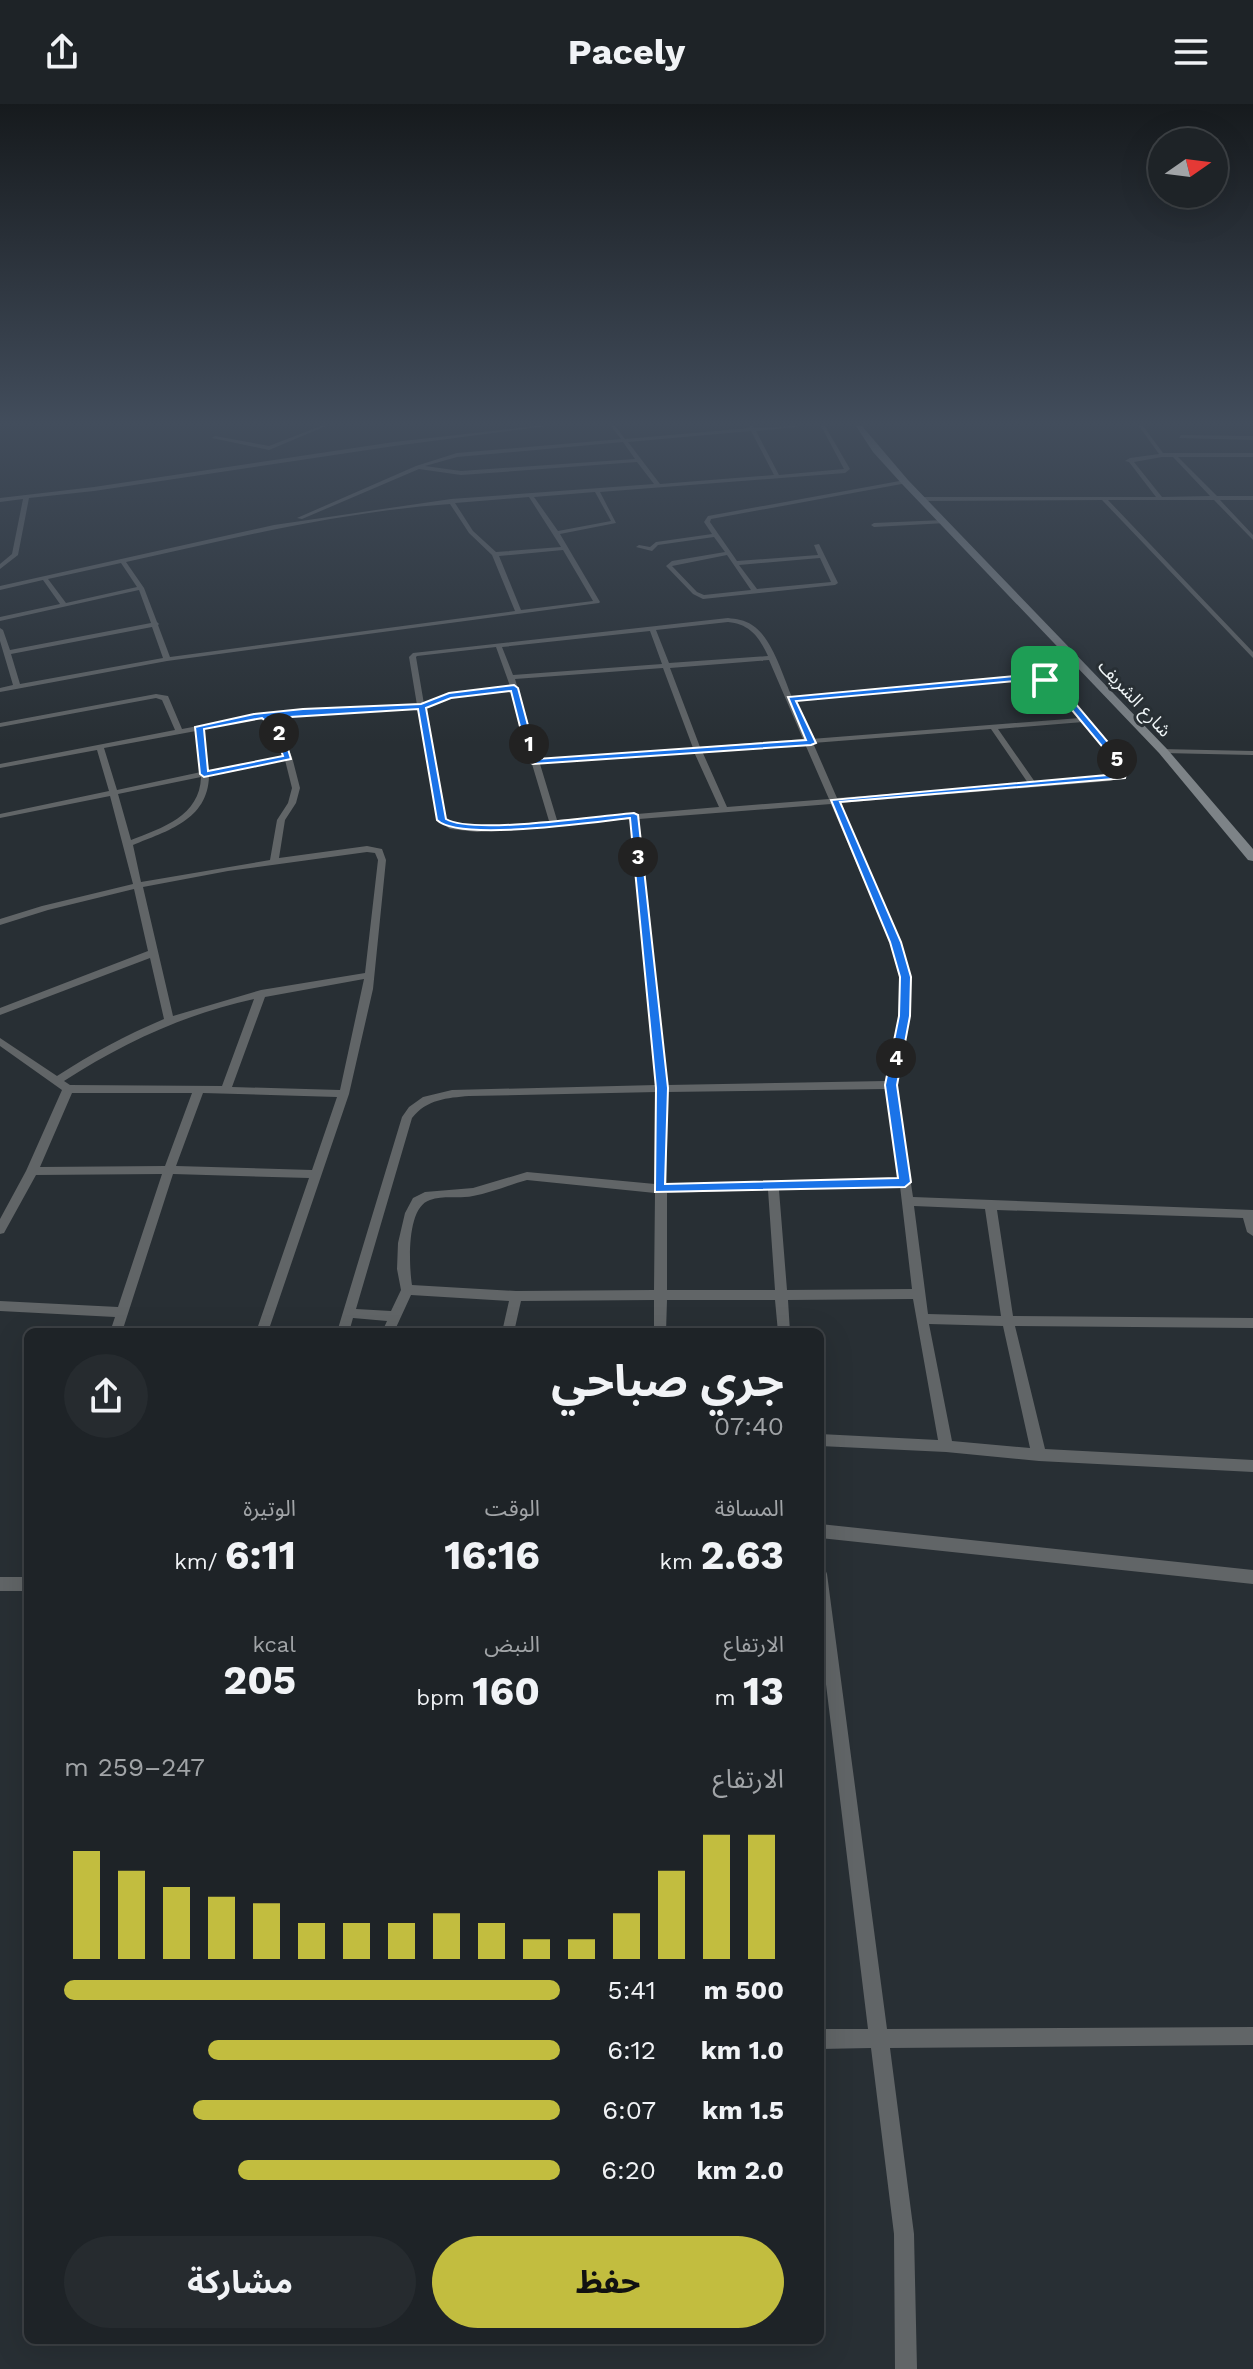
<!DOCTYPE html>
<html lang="ar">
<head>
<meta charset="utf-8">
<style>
  :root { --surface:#1e2327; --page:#262b2f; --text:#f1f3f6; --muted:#a1a4a7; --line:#3c4044; --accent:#c2bd3f }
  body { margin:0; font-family:"Work Sans","Noto Sans Arabic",sans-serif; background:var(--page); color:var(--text); direction:rtl; height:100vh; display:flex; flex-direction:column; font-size:30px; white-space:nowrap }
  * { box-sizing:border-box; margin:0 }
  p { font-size:26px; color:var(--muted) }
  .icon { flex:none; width:44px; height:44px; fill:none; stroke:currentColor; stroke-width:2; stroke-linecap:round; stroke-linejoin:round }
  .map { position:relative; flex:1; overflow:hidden; direction:ltr }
  .panel { position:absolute; left:24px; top:1224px; width:800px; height:1016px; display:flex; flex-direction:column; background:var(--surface); border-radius:12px; box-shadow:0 8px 32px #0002,0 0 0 2px var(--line); direction:rtl }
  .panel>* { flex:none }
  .needle { width:52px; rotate:76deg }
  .buttons { position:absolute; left:1148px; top:24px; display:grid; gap:16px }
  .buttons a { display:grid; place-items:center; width:80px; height:80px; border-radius:50%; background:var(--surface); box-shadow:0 8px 32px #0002,0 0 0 2px var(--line); font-size:40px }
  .pin { position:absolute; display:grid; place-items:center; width:68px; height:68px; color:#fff; margin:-34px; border-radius:16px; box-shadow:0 4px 12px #0006 }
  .km { position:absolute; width:40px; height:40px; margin:-20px; border-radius:50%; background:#222; color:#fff; font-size:22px; line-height:40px; text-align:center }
  .round { display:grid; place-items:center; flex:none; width:84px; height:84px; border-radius:42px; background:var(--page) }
  .overview { display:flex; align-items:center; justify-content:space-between; height:136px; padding:0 40px }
  h1 { font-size:44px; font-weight:700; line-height:60px }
  .stats { display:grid; grid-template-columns:repeat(3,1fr); gap:12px; height:136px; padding:8px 40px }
  .stats div { display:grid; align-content:center }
  .stats b { font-size:40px; font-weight:700 }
  .stats small { font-size:22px; font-weight:400 }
  .stats p { font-size:22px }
  .chart { height:224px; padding:16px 40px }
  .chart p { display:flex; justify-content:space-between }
  .chart svg { width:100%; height:144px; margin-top:8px; stroke:var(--accent); stroke-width:6 }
  .cta { display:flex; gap:16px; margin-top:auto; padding:16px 40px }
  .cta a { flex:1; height:92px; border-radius:48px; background:var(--accent); color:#111; font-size:32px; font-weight:700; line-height:92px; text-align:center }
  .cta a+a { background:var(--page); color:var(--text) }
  ul { padding:0 40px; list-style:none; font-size:26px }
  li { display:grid; grid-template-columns:128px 96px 1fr; align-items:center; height:60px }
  li i { height:20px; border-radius:10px; background:var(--accent) }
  header { display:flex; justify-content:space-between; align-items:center; height:104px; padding:0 40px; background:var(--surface); font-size:36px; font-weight:700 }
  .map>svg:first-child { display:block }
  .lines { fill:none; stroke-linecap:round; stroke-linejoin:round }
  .minor { fill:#616567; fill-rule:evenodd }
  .secondary { fill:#7d8387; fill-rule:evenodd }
  .route { fill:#1a73e8; stroke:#fff; stroke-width:2; fill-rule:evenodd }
  .labels { text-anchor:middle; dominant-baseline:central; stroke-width:6; stroke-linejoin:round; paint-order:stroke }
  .far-street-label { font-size:18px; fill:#eff5f7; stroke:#282f34 }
</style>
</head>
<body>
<header><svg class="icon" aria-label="menu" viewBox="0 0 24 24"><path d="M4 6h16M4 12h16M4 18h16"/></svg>Pacely<svg class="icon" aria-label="share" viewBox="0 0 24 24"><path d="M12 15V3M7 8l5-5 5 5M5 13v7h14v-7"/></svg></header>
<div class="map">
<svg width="1253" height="2265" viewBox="0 0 1253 2265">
  <rect width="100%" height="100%" fill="#282f34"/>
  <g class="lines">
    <path class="minor" d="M321,322H326L269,346L212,334L215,332L269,342Z
      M536,322H547L394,342L94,387L29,394L18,451L0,465V460L12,450L23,395L0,398V394L94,383L394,338Z
      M611,322H615L625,335L750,324L749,322H753L755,324L797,322L795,323L756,327L779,371L844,365L821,322H825L850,365L845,369L600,388L616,419L560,430L600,498L599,499L167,557L0,588V584L13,581L0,537V524L3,526L10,546L151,519L139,486L0,517V513L60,500L43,476L0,486V482L274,421L451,395L654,380L637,358L461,371L419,365L302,415L297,414L416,362L457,349L621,335ZM751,327L774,371L660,380L628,338ZM623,338L635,355L461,367L425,362L457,353ZM595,388L611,417L558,427L534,393ZM529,393L561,443L496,448L473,427L455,399ZM450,400L469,429L492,451L515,507L170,553L158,521L159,520L157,518L144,484L126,458C233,434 340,408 450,400ZM563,446L593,497L521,506L499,452ZM121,459L137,483L66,499L48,475ZM152,523L163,554L20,580L11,550Z
      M1139,322H1143L1163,349H1253V353H1178L1217,392H1253V396H1220L1253,431V436L1214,396H1108L1253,548V554L1102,396L921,397L918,395L921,393H1156L1129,358L1125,357L1130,354L1159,350ZM1162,353H1173L1210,392L1162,393L1134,358Z
      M1181,331L1253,332V336L1179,334Z
      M905,376L907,379L711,415L710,418L737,457L818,451L814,441L819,440L838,479L835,481L703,495L693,490L666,462L672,457L725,448L714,433L658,441L652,447L636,443L639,441L650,443L656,438L712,430L704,418L708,412ZM727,451L751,486L704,491L697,488L672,462ZM820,454L831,478L757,485L739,461Z
      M944,416L946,419L874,423L871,421L874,419Z
      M728,514C736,515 745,516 752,521C772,533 783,572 792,593L1026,572L1045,574L1059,579L1129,664L1128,671L1110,677L839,699L900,838L911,873L910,912L896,981L913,1093L1253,1106V1132L1247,1128L1243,1114L997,1106L1013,1212L1253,1214V1224L1015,1222L1045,1345L1253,1356V1368L1039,1357L946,1348L820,1342V1330L938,1336L913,1195L788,1196L790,1228H778L775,1196H667L666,1228H654V1196L521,1197L514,1228H502L509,1197L411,1191L394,1228H382L387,1217L353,1214L349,1228H337L402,1013L409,1003L423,993L452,986L656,981L630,715L477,728L450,725L437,716L418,605L274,614L292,653L300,684L296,699L285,716L279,754L367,742L382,745L386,756L373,885L349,990L268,1228H256L309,1074L173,1070L122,1228H110L115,1213L0,1207V1197L118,1203L162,1070L36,1071L4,1129L0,1130V1115L26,1067L62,986L0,942V934L57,972C91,950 126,931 164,915L150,854L0,911V904L148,847L134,785L48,806L0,821V815L42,802L133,780L110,692L0,714V710L109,687L97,646L0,664V660L175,626L162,596L156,594L0,623V619L156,590L168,592L182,625L263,610L417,601L409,553L413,549ZM728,518C750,520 759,533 768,552L669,559L656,526ZM650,527L662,560L513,571L502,543ZM496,543L510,582L449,590L424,600L416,553L417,552ZM769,556L803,635L700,643L670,564ZM663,564L693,644L539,655L515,575ZM1026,576C1059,580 1060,590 1080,614L811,635L794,597ZM511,586L531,656L529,658L532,660L549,717C519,719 471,730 445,715L425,604L450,594ZM254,615L268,617L283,652L209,667L203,625ZM1083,618L1121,664V668L1109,673L1035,678L998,625ZM991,625L1028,679L837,694L813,639ZM196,627L201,668L117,686L104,644ZM805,640L829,695L727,703L702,647ZM694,648L719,703L637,710L634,709L630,710L557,716L540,660ZM285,656L292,684L288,699L277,716L270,756L141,778L133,741C167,727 208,716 209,672ZM201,673C200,712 162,724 131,736L118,690ZM831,700L890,838L901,873L900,912L886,977L667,981L639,715ZM367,748L375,749L378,756L365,869L261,886L173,912L143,783L228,767ZM364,875L340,986L232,983L265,893ZM254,895L222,982L70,981L64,977C123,939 185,910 254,895ZM886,985L899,1074L667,1081V988ZM657,988L655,1080L527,1068L473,1084L425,1088L413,1094L405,1109L398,1139L397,1165L401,1186L391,1207L356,1205L412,1014C427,995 447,994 469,992ZM72,989H192L165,1062L40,1063ZM203,989L337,993L312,1066L176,1062ZM527,1076L655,1089L654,1186L516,1187L412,1181C409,1162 406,1103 430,1096C443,1091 459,1095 473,1092C491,1089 509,1081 527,1076ZM900,1082L912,1185L787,1186L779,1086ZM768,1086L775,1186H667V1089ZM914,1102L985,1105L1001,1212L928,1210ZM929,1220L1003,1222L1030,1344L952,1337Z
      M1160,645L1253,647V651L1163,649H1160Z
      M820,1420L1253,1466V1480L820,1434Z
      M820,1463L825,1465L827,1470L887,1925L1253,1923V1941L890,1944L914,2130L917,2265H895L894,2130L871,1944L820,1945V1925H868L820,1531Z
      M0,1473H28V1487H0Z"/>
    <path class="secondary" d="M856,322H862L908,376L1167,645L1253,745V757L1248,756L1159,649L902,380L873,348Z"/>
  </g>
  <linearGradient id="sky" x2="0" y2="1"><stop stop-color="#161a1d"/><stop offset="0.5" stop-color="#424d5c"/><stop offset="1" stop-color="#424d5c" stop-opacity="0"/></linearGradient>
  <rect width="1253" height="639" fill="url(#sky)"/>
  <path class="route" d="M1026,571L1045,574L1059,580L1128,662L1125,674L840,698L901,838L911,873L910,912L897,981L911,1078L905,1083L655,1088L656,984L630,714C594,718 459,738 437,716L418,605L275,614L281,622L291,655L204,673L200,670L195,623L254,610L303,605L421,600L449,589L514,581L518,584L537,655L806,636L788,593ZM1026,576L1053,583L1120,664L1118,670L831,696L890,838L900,873L899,912L885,981L898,1074L665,1080L668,984L638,711L634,709C596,712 473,731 446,715L426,604L451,594L511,587L529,658L533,660L811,641L816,639L796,597ZM262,614L273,623L283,652L208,667L204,625Z"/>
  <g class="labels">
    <g class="far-street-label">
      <text transform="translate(1135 594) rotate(47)">شارع الشريف</text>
    </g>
  </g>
</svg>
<div class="buttons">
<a><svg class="needle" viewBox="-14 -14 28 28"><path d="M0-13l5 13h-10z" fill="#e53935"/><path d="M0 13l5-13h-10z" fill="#a1a4a7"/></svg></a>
</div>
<div class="pin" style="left:1045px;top:576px;background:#1e9e55"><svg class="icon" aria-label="arrive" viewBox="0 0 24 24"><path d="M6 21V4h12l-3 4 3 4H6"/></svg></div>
<b class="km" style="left:529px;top:640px">1</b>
<b class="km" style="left:279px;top:629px">2</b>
<b class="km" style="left:638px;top:753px">3</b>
<b class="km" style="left:896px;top:954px">4</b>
<b class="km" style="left:1117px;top:655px">5</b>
<section class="panel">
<div class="overview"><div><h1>جري صباحي</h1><p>07:40</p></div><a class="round"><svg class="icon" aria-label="share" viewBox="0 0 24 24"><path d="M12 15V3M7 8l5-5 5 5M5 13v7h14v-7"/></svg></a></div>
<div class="stats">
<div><p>المسافة</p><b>2.63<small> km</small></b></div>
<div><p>الوقت</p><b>16:16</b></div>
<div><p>الوتيرة</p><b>6:11<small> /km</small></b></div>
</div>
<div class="stats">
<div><p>الارتفاع</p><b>13<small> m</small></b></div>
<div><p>النبض</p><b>160<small> bpm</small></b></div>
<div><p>kcal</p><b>205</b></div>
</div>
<div class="chart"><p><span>الارتفاع</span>247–259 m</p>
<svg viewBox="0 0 160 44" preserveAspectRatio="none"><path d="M5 44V11M15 44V17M25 44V22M35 44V25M45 44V27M55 44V33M65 44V33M75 44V33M85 44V30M95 44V33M105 44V38M115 44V38M125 44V30M135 44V17M145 44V6M155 44V6"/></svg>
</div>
<ul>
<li><b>500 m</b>5:41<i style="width:100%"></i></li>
<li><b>1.0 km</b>6:12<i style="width:71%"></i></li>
<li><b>1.5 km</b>6:07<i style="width:74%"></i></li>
<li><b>2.0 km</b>6:20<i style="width:65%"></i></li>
</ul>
<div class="cta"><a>حفظ</a><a>مشاركة</a></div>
</section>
</div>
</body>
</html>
